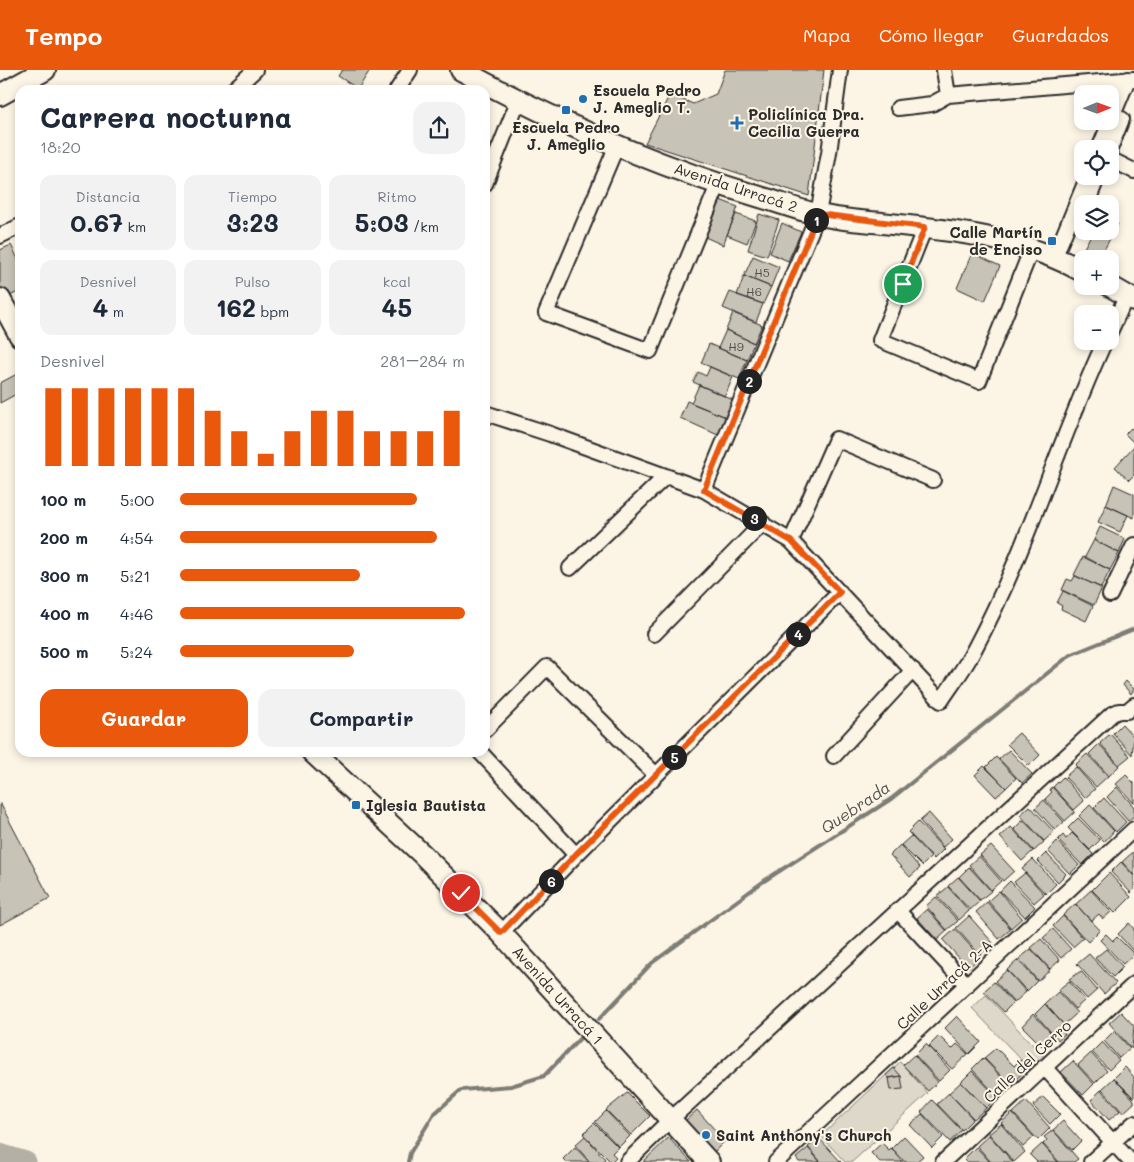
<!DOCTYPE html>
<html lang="es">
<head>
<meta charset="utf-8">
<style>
  :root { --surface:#fff; --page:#f2f2f3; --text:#1f2937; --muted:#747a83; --accent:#ea580c }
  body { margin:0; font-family:Mali,sans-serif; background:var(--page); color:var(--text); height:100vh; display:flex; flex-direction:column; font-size:19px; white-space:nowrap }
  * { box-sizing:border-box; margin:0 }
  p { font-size:16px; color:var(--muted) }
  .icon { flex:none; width:28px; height:28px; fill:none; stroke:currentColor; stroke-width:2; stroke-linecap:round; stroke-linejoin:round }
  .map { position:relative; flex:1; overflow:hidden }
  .sheet { position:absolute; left:15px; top:15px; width:475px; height:672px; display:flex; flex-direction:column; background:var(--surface); border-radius:15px; box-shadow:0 2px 8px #0003 }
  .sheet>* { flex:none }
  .needle { width:32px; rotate:89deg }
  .controls { position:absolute; left:1074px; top:15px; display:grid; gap:10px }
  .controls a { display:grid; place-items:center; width:45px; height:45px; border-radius:10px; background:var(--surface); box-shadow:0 2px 8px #0003; font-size:25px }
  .pin { position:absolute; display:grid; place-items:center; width:42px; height:42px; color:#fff; margin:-21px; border:2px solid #fff; border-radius:50%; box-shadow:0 1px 5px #0007 }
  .km { position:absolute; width:25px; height:25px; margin:-12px; border-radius:50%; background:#222; color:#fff; font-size:14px; line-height:25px; text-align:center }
  .round { display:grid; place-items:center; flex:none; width:52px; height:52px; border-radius:15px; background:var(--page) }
  .head { display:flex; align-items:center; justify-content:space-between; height:85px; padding:0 25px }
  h1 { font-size:28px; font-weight:800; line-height:38px }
  .stats { display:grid; grid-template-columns:repeat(3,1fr); gap:8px; height:85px; padding:5px 25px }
  .stats div { display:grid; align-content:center; border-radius:12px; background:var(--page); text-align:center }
  .stats b { font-size:25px; font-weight:800 }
  .stats small { font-size:14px; font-weight:400 }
  .stats p { font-size:14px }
  .chart { height:140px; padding:10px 25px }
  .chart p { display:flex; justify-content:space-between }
  .chart svg { width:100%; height:90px; margin-top:5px; stroke:var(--accent); stroke-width:6 }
  .cta { display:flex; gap:10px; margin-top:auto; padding:10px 25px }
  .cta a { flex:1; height:58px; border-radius:15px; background:var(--accent); color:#fff; font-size:20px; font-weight:800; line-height:58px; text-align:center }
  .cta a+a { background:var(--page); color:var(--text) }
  ul { padding:0 25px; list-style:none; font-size:16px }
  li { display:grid; grid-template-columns:80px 60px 1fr; align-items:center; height:38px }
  li i { height:12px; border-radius:6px; background:var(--accent) }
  header { display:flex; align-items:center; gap:30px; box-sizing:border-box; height:70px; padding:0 25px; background:var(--accent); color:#fff }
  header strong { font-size:24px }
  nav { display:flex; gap:28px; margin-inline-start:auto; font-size:18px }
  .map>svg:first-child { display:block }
  .green { fill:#ded8ca; stroke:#84827a }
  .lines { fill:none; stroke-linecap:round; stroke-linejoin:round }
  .stream { stroke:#7d7b74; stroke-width:4 }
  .river { stroke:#b4b0a5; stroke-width:21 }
  .building { fill:#c8c3b7; stroke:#2b2b2b }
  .street-casing { stroke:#2b2b2b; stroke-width:18 }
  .secondary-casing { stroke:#2b2b2b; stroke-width:24 }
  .street { stroke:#fcf5e5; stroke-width:14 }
  .secondary { stroke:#fcf5e5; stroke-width:20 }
  .route-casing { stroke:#fff; stroke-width:10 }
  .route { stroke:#ea580c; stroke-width:6 }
  .poi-dot { fill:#1f6fb2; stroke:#fcf5e5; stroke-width:2 }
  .labels { text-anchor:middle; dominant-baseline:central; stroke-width:4; stroke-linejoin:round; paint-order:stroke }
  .number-label { font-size:12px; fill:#52514e }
  .poi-label { font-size:15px; font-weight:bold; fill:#2b2b2b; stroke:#fcf5e5; text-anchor:start }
  .street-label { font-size:15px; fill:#2b2b2b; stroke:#fcf5e5 }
  .water-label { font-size:16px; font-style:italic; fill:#545350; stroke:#fcf5e5 }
</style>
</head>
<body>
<header>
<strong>Tempo</strong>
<nav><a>Mapa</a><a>Cómo llegar</a><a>Guardados</a></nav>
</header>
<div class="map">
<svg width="1134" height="1092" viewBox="0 0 1134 1092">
  <rect width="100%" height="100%" fill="#fcf5e5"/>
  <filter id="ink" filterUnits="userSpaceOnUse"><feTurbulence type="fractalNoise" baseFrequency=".02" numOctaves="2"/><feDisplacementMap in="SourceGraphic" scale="10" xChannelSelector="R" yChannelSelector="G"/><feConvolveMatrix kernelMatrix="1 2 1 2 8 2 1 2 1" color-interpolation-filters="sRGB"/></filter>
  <g filter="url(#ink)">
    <path class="green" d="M986,925L1044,987L1031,1000L972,938Z
      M900,992L928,1023L852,1092H845L821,1066Z"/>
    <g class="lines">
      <path class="stream" d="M599,949L652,893L764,811L891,729L1070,585L1134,559
        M408,1092L410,1083L434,1044L461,1020L511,1016L544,1006L584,964"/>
      <path class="river" d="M0,1084L26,1092"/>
    </g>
    <path class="building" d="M342,0H370L358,19L338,6Z
      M725,0H824L809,126L645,73L670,24L693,34L716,24Z
      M720,130L738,137L723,175L705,167Z
      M736,144L756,151L747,173L727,165Z
      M759,144L779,150L767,186L748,180Z
      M1110,150L1118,154L1099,189L1083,180L1093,161H1110Z
      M782,153L801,162L788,191L770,183Z
      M11,175L20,193V221L4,229L0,220V180Z
      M972,183L1000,196L985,231L957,218Z
      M753,186L779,197L771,217L744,206Z
      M744,206L771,217L763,234L737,225Z
      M730,222L763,234L756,252L723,238Z
      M733,243L762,255L754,273L726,260Z
      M726,260L754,273L747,290L718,278Z
      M709,274L747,290L739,309L701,293Z
      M710,297L733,307L725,326L693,312L698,302L706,306Z
      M17,304L20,310V322L0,333V313Z
      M699,315L733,330L726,347L691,333Z
      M687,331L726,347L718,365L680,348Z
      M1131,358L1134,361V373L1125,364Z
      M1134,376V405L1129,410L1115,397Z
      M1114,415L1134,424V448L1106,435Z
      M1106,435L1128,445L1120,462L1098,452Z
      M1100,457L1125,469L1119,483L1094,470Z
      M1094,470L1119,483L1110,500L1085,487Z
      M1083,487L1110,500L1101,518L1074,505Z
      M1075,506L1102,518L1094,535L1062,520L1067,509L1072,511Z
      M1063,521L1093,536L1086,551L1061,539L1062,536L1057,533Z
      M1126,611L1134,619L1131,624L1123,615Z
      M1122,654L1134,667L1132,685L1113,663Z
      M1019,663L1040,685L1029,696L1007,674Z
      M1110,664L1130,686L1119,695L1100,673Z
      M1099,674L1119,696L1109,706L1089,684Z
      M1009,680L1032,704L1022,713L999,689Z
      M1087,684L1108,706L1096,717L1075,695Z
      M996,687L1016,708L1006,718L986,697Z
      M984,696L1006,718L996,727L975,705Z
      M1076,697L1095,719L1085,728L1065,707Z
      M1126,705L1134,713V733L1116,714Z
      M1063,707L1084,731L1074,740L1053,717Z
      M1052,717L1075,742L1065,751L1045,729L1052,722L1050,720Z
      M1117,717L1134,737V746L1128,751L1107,727Z
      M1104,728L1126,752L1116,762L1094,738Z
      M1044,730L1064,752L1055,760L1035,738Z
      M0,733L50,828L0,855Z
      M1090,735L1114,761L1104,772L1079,746Z
      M1030,736L1054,762L1044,771L1020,745Z
      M929,743L952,769L943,777L920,751Z
      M1078,748L1100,770L1090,780L1068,758Z
      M1023,750L1044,772L1034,781L1014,759Z
      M918,752L944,779L934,789L908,762Z
      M1011,757L1033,781L1022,791L1000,767Z
      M1072,763L1093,784L1082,795L1058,770L1063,765L1066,769Z
      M911,766L931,787L922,796L901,775Z
      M1057,771L1079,795L1070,804L1048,781Z
      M900,775L920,798L910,807L890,785Z
      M991,776L1014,801L1003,811L980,785Z
      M1133,782L1134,784V805L1122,792Z
      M1046,783L1066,804L1058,812L1038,791Z
      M979,786L1001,811L991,820L969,795Z
      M1033,789L1056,814L1046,824L1022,799Z
      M1121,792L1134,806V820L1131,823L1111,802Z
      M969,797L991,821L980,830L959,807Z
      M1025,803L1044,824L1034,833L1014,812Z
      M1109,803L1131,827L1115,843L1092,820Z
      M958,807L980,831L970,840L948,816Z
      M1010,811L1035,837L1025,847L1000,821Z
      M948,817L969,841L959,850L937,826Z
      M1091,820L1111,842L1103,849L1099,844L1091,851L1076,834Z
      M999,821L1022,848L1011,858L988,831Z
      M936,827L958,851L947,860L926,836Z
      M987,832L1011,859L999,869L976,842Z
      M1075,834L1100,860L1088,872L1063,845Z
      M927,839L947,861L937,870L917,848Z
      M969,846L993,873L980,885L956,858Z
      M1063,846L1083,868L1073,877L1053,856Z
      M1129,853L1134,859V882L1118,864Z
      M955,859L980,887L968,898L943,870Z
      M1053,859L1071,879L1061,888L1043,868Z
      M1106,864L1113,871L1117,867L1134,884L1123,894L1100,870Z
      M1041,869L1060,890L1050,899L1031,878Z
      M1031,879L1050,900L1038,911L1019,889Z
      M1106,879L1123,897L1113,907L1095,888Z
      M1089,884L1116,913L1104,924L1077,894Z
      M1018,890L1037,911L1027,921L1007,900Z
      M1007,900L1026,922L1014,933L995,911Z
      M1081,901L1097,920L1087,929L1069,909Z
      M1069,911L1085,930L1075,939L1058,920Z
      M994,912L1013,933L1004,942L984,921Z
      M1058,922L1077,943L1064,955L1045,934Z
      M1045,934L1064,955L1060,959L1065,964L1058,970L1035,944Z
      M1121,942L1134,956L1132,979L1109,953Z
      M1033,944L1053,965L1042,976L1022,956Z
      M957,946L981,972L969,984L945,958Z
      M1114,961L1130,978L1119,988L1104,971Z
      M939,966L952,979L957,974L968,984L952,999L929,976Z
      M1102,972L1119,990L1109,1000L1092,982Z
      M926,974L950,1000L939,1011L915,985Z
      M996,978L1014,996L1020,990L1028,998L1010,1015L984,988Z
      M1091,983L1107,1001L1095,1013L1078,995Z
      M914,985L938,1012L928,1021L903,995Z
      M983,988L1010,1016L998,1027L972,999Z
      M1073,991L1094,1014L1083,1025L1061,1002Z
      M1125,997L1134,1007V1028L1114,1008Z
      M894,998L901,1006L889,1008L886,1005Z
      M972,1001L997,1027L986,1038L961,1012Z
      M901,1006L903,1019L891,1020L889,1008Z
      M1114,1008L1134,1030V1033L1123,1043L1102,1019Z
      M961,1012L986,1038L974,1049L949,1023Z
      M1101,1020L1120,1041L1109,1050L1091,1030Z
      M627,1023L650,1046L631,1065L606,1040Z
      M949,1023L973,1049L962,1060L937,1034Z
      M1043,1027L1060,1044L1050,1054L1033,1036Z
      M932,1030L961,1060L950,1072L921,1042Z
      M1026,1031L1050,1058L1038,1070L1013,1043Z
      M697,1040L725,1071L711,1085L685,1051Z
      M606,1041L630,1066L619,1077L595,1052Z
      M1012,1043L1034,1067L1023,1077L1001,1053Z
      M922,1044L943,1067L932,1078L910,1055Z
      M1063,1051L1081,1071L1072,1080L1053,1060Z
      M594,1053L618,1077L612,1083L616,1087L611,1092L583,1064Z
      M1001,1054L1025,1082L1014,1092L989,1064Z
      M1053,1060L1078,1089L1074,1092H1059L1043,1074L1047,1070L1044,1067Z
      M989,1065L1013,1092H991L977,1076Z
      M585,1066L605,1089L602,1092H590L575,1075Z
      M904,1066L923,1086L916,1092H905L892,1078Z
      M669,1068L691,1092H643L667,1069Z
      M819,1068L841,1092H821L808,1077Z
      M882,1073L889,1080L891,1078L903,1092H880L871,1083Z
      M1042,1074L1058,1092H1037L1030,1085Z
      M575,1077L589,1092H566L563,1089Z
      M976,1077L990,1092H967L964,1089Z
      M808,1078L820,1092H799L796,1088Z"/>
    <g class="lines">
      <defs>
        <path id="street" d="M944,0L948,25
          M233,20L255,0
          M397,20L410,0
          M898,38L932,34L948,25L1134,9
          M617,75L546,243L650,281L718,115
          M1099,79L1128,9
          M1110,79L1122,49
          M1110,89L1134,101
          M485,114L518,31
          M1088,131L1098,106
          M925,157L880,270L979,311L1032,178
          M0,166L20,156
          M1055,186L1088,106
          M1110,262L1127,225
          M485,343L550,364L704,420L791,471L941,631C952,614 965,598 974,580C1027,481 1058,372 1105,271
          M704,420L818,144L829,83L840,0
          M791,471L836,369L933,410
          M570,498L666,406
          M1110,525L1134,475
          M654,564L763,453
          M485,660L547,597L656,705
          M480,682L576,785
          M834,686L913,600
          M898,841L967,915
          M501,863L576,785L840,522
          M1044,997L1131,1092
          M627,1092L670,1050L1112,644L1119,641H1127L1134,635
          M776,1092L1134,759
          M943,1092L1134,914
          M1091,1092L1134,1053"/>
        <path id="secondary" d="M461,0C556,52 656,96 760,127C781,133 804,142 825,146C844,150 863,151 882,153C951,160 1021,167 1082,201
          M0,25L45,0
          M1110,216L1134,230
          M0,229L20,266
          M312,682L421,783L501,863L709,1092"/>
      </defs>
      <use href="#street" class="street-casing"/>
      <use href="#secondary" class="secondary-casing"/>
      <use href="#street" class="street"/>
      <use href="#secondary" class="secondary"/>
    </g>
  </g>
  <g class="lines" filter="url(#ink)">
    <defs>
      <path id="route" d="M461,823L501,863L576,784L840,522L791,471L704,420L818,144L925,157L903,214"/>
    </defs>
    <use href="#route" class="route-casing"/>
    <use href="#route" class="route"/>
  </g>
  <g class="poi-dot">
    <circle cx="583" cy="29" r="5"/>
    <rect x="561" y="35" width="10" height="10" rx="2.5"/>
    <path d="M734.5 45.5h5v5h5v5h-5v5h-5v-5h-5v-5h5z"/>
    <rect x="1047" y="166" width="10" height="10" rx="2.5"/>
    <rect x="351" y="730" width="10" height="10" rx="2.5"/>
    <circle cx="706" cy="1065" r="5"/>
  </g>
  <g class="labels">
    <g class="number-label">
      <text x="762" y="202">H5</text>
      <text x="754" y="221">H6</text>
      <text x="736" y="276">H9</text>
    </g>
    <g class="poi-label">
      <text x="593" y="20">Escuela Pedro<tspan x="593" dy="17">J. Ameglio T.</tspan></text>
      <text x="748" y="44">Policlínica Dra.<tspan x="748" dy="17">Cecilia Guerra</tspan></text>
      <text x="566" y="57" text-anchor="middle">Escuela Pedro<tspan x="566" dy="17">J. Ameglio</tspan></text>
      <text x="1042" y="162" text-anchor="end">Calle Martín<tspan x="1042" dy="17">de Enciso</tspan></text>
      <text x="366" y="735">Iglesia Bautista</text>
      <text x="716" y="1065">Saint Anthony's Church</text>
    </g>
    <g class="street-label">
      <text transform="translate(736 117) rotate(18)">Avenida Urracá 2</text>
      <text transform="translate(944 914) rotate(-43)">Calle Urracá 2-A</text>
      <text transform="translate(558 925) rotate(48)">Avenida Urracá 1</text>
      <text transform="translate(1027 991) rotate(-43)">Calle del Cerro</text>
    </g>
    <g class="water-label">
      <text transform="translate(855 737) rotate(-34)">Quebrada</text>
    </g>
  </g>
</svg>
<div class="controls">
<a><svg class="needle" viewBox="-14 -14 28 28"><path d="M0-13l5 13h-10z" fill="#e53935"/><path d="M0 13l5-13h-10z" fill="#747a83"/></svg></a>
<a><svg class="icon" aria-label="locate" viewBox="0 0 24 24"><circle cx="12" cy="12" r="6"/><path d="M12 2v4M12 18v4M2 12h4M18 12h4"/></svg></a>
<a><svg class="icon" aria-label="layers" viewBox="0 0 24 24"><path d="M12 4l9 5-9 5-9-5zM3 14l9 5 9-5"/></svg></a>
<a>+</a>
<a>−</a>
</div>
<div class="pin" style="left:903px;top:214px;background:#1e9e55"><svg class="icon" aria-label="arrive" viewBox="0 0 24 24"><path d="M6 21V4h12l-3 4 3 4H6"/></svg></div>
<div class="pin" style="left:461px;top:823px;background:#d93025"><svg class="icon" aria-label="check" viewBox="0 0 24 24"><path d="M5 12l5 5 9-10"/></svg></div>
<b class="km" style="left:816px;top:150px">1</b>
<b class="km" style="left:749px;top:311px">2</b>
<b class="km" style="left:754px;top:448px">3</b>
<b class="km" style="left:798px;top:564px">4</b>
<b class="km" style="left:674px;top:687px">5</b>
<b class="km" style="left:551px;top:811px">6</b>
<section class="sheet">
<div class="head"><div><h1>Carrera nocturna</h1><p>18:20</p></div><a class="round"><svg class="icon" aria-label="share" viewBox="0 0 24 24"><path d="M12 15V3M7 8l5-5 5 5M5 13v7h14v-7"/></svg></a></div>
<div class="stats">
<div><p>Distancia</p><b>0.67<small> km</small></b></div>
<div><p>Tiempo</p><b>3:23</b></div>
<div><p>Ritmo</p><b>5:03<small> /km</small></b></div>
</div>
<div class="stats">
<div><p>Desnivel</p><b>4<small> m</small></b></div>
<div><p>Pulso</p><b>162<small> bpm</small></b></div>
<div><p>kcal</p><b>45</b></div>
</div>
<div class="chart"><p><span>Desnivel</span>281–284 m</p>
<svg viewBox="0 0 160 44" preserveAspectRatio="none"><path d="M5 44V6M15 44V6M25 44V6M35 44V6M45 44V6M55 44V6M65 44V17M75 44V27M85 44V38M95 44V27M105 44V17M115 44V17M125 44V27M135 44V27M145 44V27M155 44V17"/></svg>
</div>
<ul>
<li><b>100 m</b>5:00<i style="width:83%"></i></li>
<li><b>200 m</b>4:54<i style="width:90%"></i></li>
<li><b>300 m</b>5:21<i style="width:63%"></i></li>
<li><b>400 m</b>4:46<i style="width:100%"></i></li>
<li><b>500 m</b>5:24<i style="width:61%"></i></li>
</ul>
<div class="cta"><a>Guardar</a><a>Compartir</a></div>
</section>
</div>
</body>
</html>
